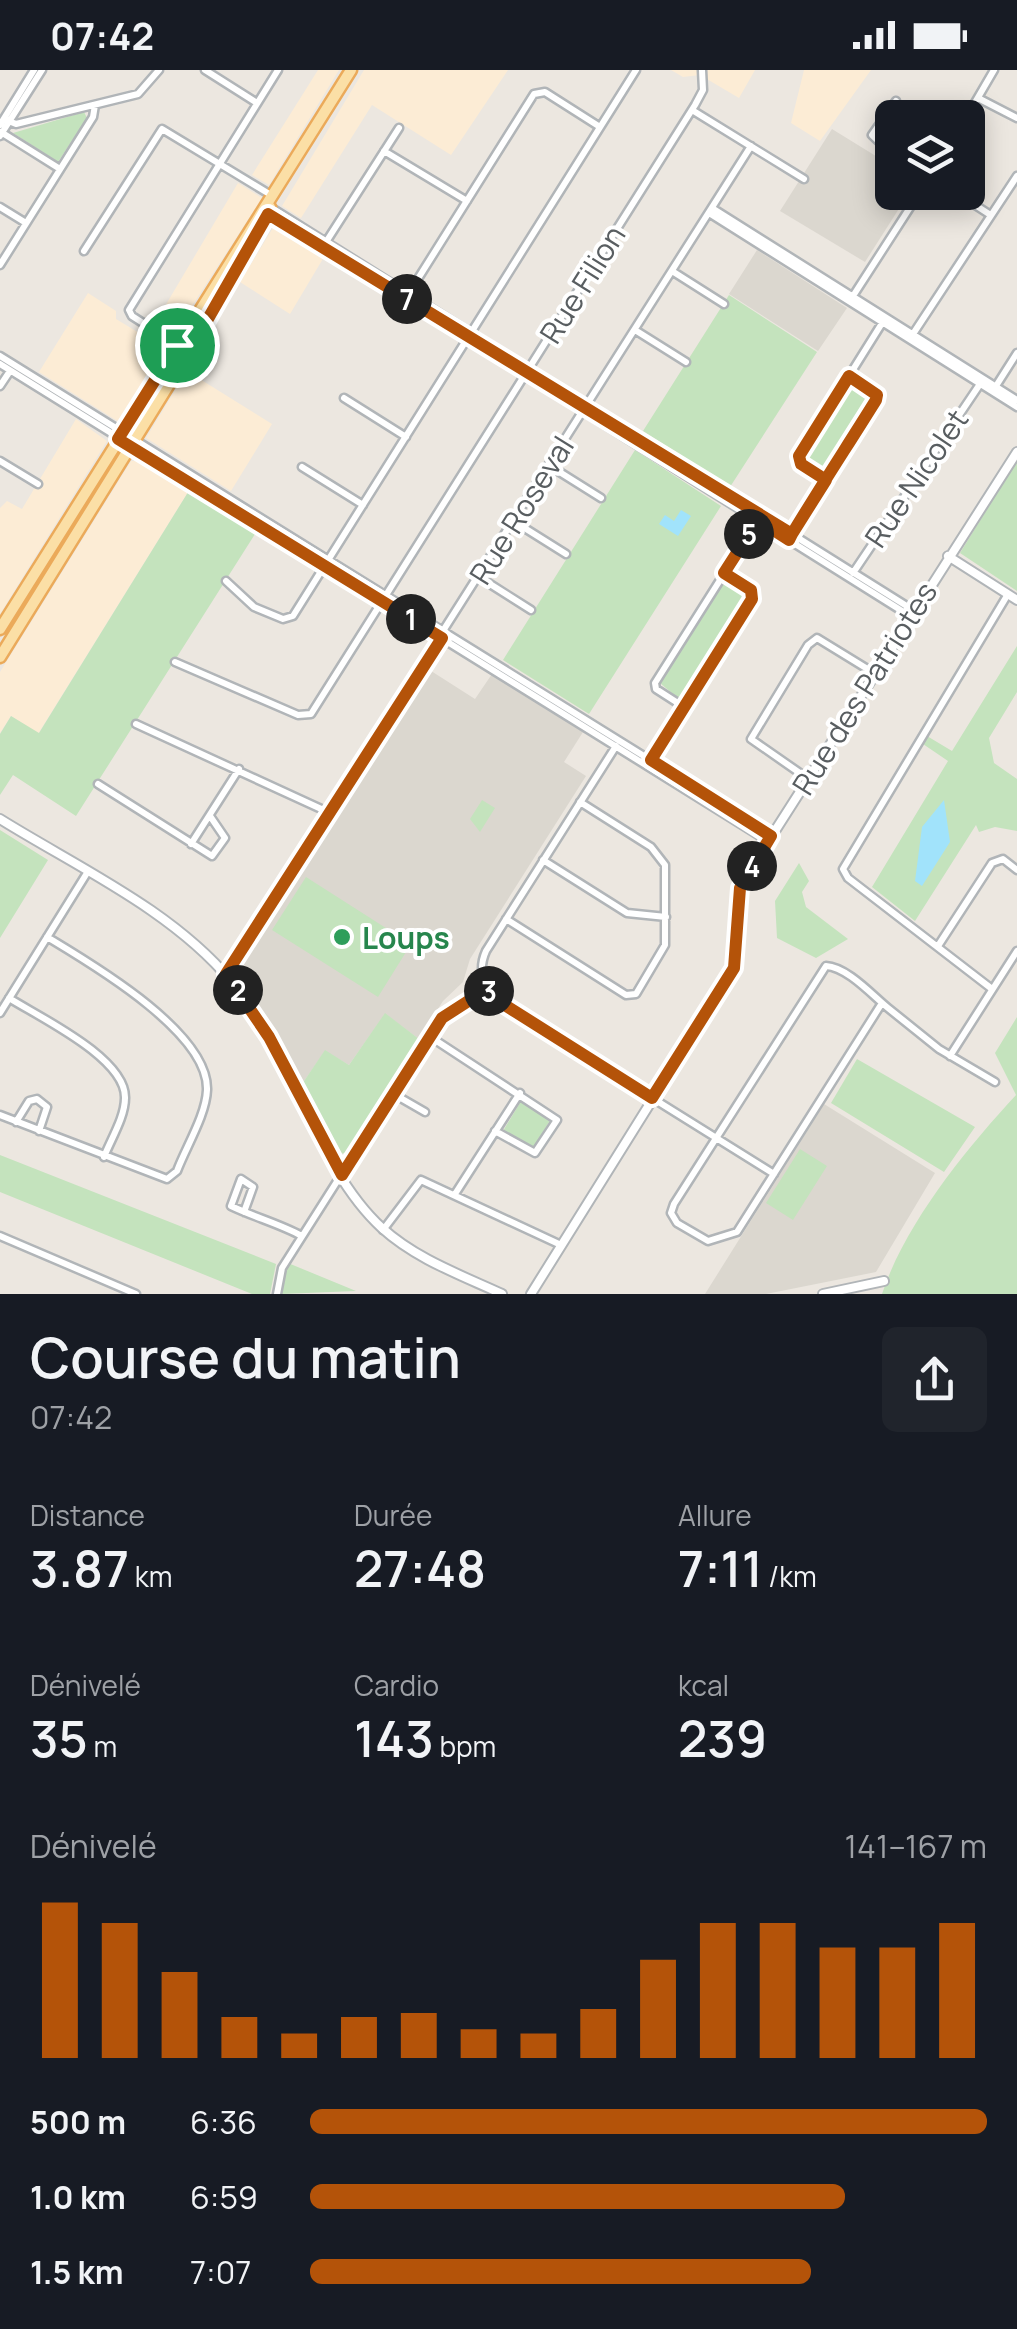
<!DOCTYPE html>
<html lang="fr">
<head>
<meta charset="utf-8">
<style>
  :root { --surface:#171b24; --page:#20242c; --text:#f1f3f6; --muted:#9ea1a6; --accent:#b45309 }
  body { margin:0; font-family:Manrope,sans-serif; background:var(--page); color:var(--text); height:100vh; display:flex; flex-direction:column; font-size:38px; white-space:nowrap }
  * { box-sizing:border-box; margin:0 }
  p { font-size:32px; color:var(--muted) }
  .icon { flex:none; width:55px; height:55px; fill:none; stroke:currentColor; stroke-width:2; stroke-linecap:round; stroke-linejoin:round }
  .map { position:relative; height:1224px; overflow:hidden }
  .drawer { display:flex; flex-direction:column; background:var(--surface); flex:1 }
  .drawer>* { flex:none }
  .fabs { position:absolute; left:875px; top:30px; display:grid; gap:20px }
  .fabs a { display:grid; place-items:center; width:110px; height:110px; border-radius:15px; background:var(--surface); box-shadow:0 5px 25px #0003; font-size:50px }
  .pin { position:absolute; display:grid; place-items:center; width:85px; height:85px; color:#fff; margin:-42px; border:5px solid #fff; border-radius:50%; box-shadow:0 2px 10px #0007 }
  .km { position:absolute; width:50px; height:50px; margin:-25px; border-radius:50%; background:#222; color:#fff; font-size:28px; line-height:50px; text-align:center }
  .round { display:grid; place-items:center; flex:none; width:105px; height:105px; border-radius:15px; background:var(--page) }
  .headline { display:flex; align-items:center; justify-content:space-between; height:170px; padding:0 30px }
  h1 { font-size:55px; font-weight:600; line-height:75px }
  .figures { display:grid; grid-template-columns:repeat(3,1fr); gap:15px; height:170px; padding:10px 30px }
  .figures div { display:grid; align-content:center }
  .figures b { font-size:50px; font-weight:600 }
  .figures small { font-size:28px; font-weight:400 }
  .figures p { font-size:28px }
  .chart { height:280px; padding:20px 30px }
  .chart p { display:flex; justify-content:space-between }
  .chart svg { width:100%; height:180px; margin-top:10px; stroke:var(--accent); stroke-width:6 }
  ul { padding:0 30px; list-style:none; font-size:32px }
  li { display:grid; grid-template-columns:160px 120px 1fr; align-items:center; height:75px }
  li i { height:25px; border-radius:12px; background:var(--accent) }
  .status { display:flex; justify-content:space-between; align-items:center; height:70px; padding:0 50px; background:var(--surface); direction:ltr }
  .status svg { height:28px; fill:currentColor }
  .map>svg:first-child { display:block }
  .commercial { fill:#fcecd5 }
  .education { fill:#dbd7cf }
  .green { fill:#c4e3bd }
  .water { fill:#a1e3fb }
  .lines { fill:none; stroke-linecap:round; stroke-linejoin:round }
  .minor-casing { stroke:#b1b5b8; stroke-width:11 }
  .tertiary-casing { stroke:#b1b5b8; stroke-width:12 }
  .primary-casing { stroke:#ebaa5a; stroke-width:15 }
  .minor { stroke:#fff; stroke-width:6 }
  .tertiary { stroke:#fff; stroke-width:8 }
  .primary { stroke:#fbdfa6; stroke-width:10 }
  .route-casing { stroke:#fff; stroke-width:20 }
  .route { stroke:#b45309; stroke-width:12 }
  .leisure-dot { fill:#2e9e5b; stroke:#fff; stroke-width:4 }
  .labels { text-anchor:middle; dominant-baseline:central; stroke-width:8; stroke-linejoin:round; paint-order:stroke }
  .street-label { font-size:30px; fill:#595e61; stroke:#fff }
  .leisure-label { font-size:30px; font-weight:bold; fill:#27864d; stroke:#fff; text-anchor:start }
</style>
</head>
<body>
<div class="status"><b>07:42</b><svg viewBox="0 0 49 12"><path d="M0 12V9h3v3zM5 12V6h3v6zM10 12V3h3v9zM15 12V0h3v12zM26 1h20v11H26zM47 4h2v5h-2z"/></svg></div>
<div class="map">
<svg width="1017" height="1224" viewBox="0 0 1017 1224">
  <rect width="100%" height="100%" fill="#ece7e0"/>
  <path class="commercial" d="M318,0H339L269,115L252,105Z
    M364,0H508L451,85L372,35L301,148L282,136Z
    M671,0H755L739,28L700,5L683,7Z
    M804,0H871L820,71L791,53Z
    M238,113L262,128L175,262L155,253Z
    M274,156L324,187L290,244L240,212Z
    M88,223L116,241V249L164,278L119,352L39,302Z
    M187,301L272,354L231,421L146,368Z
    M76,349L107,371L0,544V438L7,431L22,439Z
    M131,391H142L190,419L38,664L11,646L0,663V602Z"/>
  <path class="education" d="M832,59L892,96V122L909,123L865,192L780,141Z
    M757,180L847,238L818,281L729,224Z
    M428,599L475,629L492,604L583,662L564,692L586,706L470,889L463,912L443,931L419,969L385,944L349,995L325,981L302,1014L237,902Z
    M824,1034L935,1103L876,1202L766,1224H705Z"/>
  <path class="green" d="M84,42L87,48L58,92L13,63Z
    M729,225L817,282L730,417L643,361Z
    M853,313L872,330L826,403H820L803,387Z
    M635,380L721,436L589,644L503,590Z
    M1017,390V521L960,483Z
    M190,419L257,461L76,746L13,705L0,725V664L11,646L39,663Z
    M724,511L746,522L747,527L680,630L660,613Z
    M1017,576V622L989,668L994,693L1017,709V761L995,757L979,762L976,755L915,851L872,817L948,691L923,674L927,666L952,681Z
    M482,730L495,738L480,762L470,749Z
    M0,760L48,790L0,868Z
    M799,793L809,811L802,822L806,837L848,869L816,888L777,868L775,831Z
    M306,807L411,874L378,927L272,860Z
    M385,943L419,969L348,1082L341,1084L302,1014L325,980L349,995Z
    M1017,947V1224H882C905,1154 966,1079 1016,1025L995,983Z
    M857,989L975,1057L944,1102L831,1033Z
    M521,1031L551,1049L533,1078L503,1061Z
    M800,1079L827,1096L793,1150L766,1133Z
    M0,1085L276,1194L270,1224H252L0,1122Z
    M288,1193L356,1221L281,1224Z"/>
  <path class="water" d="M681,440L691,446L678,466L659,454L665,445L674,451Z
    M944,730L950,772L922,816L915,811L922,757Z"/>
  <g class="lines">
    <defs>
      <path id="minor" d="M205,0L257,33
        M978,28L1017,48
        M692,40L804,109
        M966,48L994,0
        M4,49L16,54L138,24L159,0
        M0,55L34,0
        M1,62L60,99
        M0,66L42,0
        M384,81L467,131
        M892,84L872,65L896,31
        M955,122L989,144
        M0,137L26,153
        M270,137L913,540
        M712,138L1017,330
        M267,143L910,546
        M709,143L1017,337
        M326,172L399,58
        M84,181L162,59L271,125
        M0,195L93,47L95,35
        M672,201L724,234
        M409,223L534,24L545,22L600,57
        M853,226L920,122
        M635,260L686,292
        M913,264L1017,106
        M179,276L132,246L129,240L278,0
        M0,286L771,765
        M0,294L768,771
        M0,316L10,301
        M996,316L1017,283
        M344,328L406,367
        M0,391L38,414
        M550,396L601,428
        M302,397L363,435
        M826,410L801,394L799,386L884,250
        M515,452L566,484
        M792,465L877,329L849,307
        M853,503L980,314
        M479,507L531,540
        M226,511L254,537L283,549L293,546L636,0
        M175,592L298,645L311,644L695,35L703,20L702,0
        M684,637L656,619L655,613L758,450
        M136,654L330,743
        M616,676L486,881C477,901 484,919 500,933L774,1104
        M650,691L753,527L751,520L724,503
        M807,708L751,669L808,575L817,568L874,603
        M98,714L212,786L225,768L210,746
        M191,774L239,699
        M543,790L627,843L666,847
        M506,849L626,925L636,924L665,875V795L651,777L580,732
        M938,876L992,793L1003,789L1017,800
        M225,904L751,76
        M992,919L848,808L843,799L1008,524
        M9,928C39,947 126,988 125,1028C125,1047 111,1069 104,1087
        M882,933L737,1162L708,1171L677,1153L671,1143L674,1134L826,896C847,897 872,925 888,938L939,979L995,1012
        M0,943L87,803
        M429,966L557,1050L535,1083L495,1061
        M950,986L1017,881
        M392,1023L425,1042
        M0,1045L167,1109L177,1101C186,1077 206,1045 207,1020C209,962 90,893 47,867
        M16,1052L29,1031L37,1029L47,1037L39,1061
        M455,1124L520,1023
        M244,1142L253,1117L241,1109L231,1136C254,1147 280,1154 302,1166
        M383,1160L421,1110L561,1175
        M0,1166L136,1224
        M277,1224L282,1198L437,954L451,938L487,919"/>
      <path id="tertiary" d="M948,486L1017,530
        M0,749C77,797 172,840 231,911C291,982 316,1098 382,1158C416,1189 461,1205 502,1224
        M531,1224L734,899L743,811L1017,382
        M823,1224L884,1211"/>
      <path id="primary" d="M0,559L351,0
        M0,587L189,282L270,137"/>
    </defs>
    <use href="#minor" class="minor-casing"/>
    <use href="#tertiary" class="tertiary-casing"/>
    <use href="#primary" class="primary-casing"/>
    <use href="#minor" class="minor"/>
    <use href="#tertiary" class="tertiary"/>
    <use href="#primary" class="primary"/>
  </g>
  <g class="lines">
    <defs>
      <path id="route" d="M177,275L118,369L442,568L226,904L269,967L342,1105L442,948L487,919L500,932L652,1028L734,898L740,818L771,766L651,690L752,529L751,520L724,503L758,450L789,470L792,464L826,410L801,394L799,386L849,306L877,325L876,330C848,375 819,419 792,464L268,144L189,282L177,275"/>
    </defs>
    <use href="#route" class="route-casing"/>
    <use href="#route" class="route"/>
  </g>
  <circle class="leisure-dot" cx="342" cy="867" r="10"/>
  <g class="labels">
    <g class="street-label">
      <text transform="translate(582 214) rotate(-58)">Rue Filion</text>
      <text transform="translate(916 408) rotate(-56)">Rue Nicolet</text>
      <text transform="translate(521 440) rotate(-58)">Rue Roseval</text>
      <text transform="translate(864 618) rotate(-58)">Rue des Patriotes</text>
    </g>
    <g class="leisure-label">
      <text x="362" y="867">Loups</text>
    </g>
  </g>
</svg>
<div class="fabs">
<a><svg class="icon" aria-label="layers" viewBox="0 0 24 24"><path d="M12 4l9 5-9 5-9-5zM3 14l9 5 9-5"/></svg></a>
</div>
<div class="pin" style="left:177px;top:275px;background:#1e9e55"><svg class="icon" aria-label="arrive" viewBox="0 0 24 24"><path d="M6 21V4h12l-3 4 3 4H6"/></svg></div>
<b class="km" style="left:411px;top:549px">1</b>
<b class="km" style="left:238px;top:920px">2</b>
<b class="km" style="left:489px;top:921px">3</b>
<b class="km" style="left:752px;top:796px">4</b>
<b class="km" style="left:749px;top:464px">5</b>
<b class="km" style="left:407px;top:229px">7</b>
</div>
<section class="drawer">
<div class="headline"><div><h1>Course du matin</h1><p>07:42</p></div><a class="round"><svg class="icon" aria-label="share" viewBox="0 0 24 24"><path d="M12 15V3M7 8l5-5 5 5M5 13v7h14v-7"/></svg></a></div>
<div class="figures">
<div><p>Distance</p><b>3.87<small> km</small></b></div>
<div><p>Durée</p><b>27:48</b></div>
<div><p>Allure</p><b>7:11<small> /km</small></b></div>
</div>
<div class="figures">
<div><p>Dénivelé</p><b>35<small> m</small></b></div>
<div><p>Cardio</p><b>143<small> bpm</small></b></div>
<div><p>kcal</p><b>239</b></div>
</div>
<div class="chart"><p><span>Dénivelé</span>141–167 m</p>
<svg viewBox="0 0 160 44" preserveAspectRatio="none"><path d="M5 44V6M15 44V11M25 44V23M35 44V34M45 44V38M55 44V34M65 44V33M75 44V37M85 44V38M95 44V32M105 44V20M115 44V11M125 44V11M135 44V17M145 44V17M155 44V11"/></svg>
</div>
<ul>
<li><b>500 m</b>6:36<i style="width:100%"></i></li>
<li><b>1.0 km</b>6:59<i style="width:79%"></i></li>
<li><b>1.5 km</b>7:07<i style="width:74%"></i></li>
</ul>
</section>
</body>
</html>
